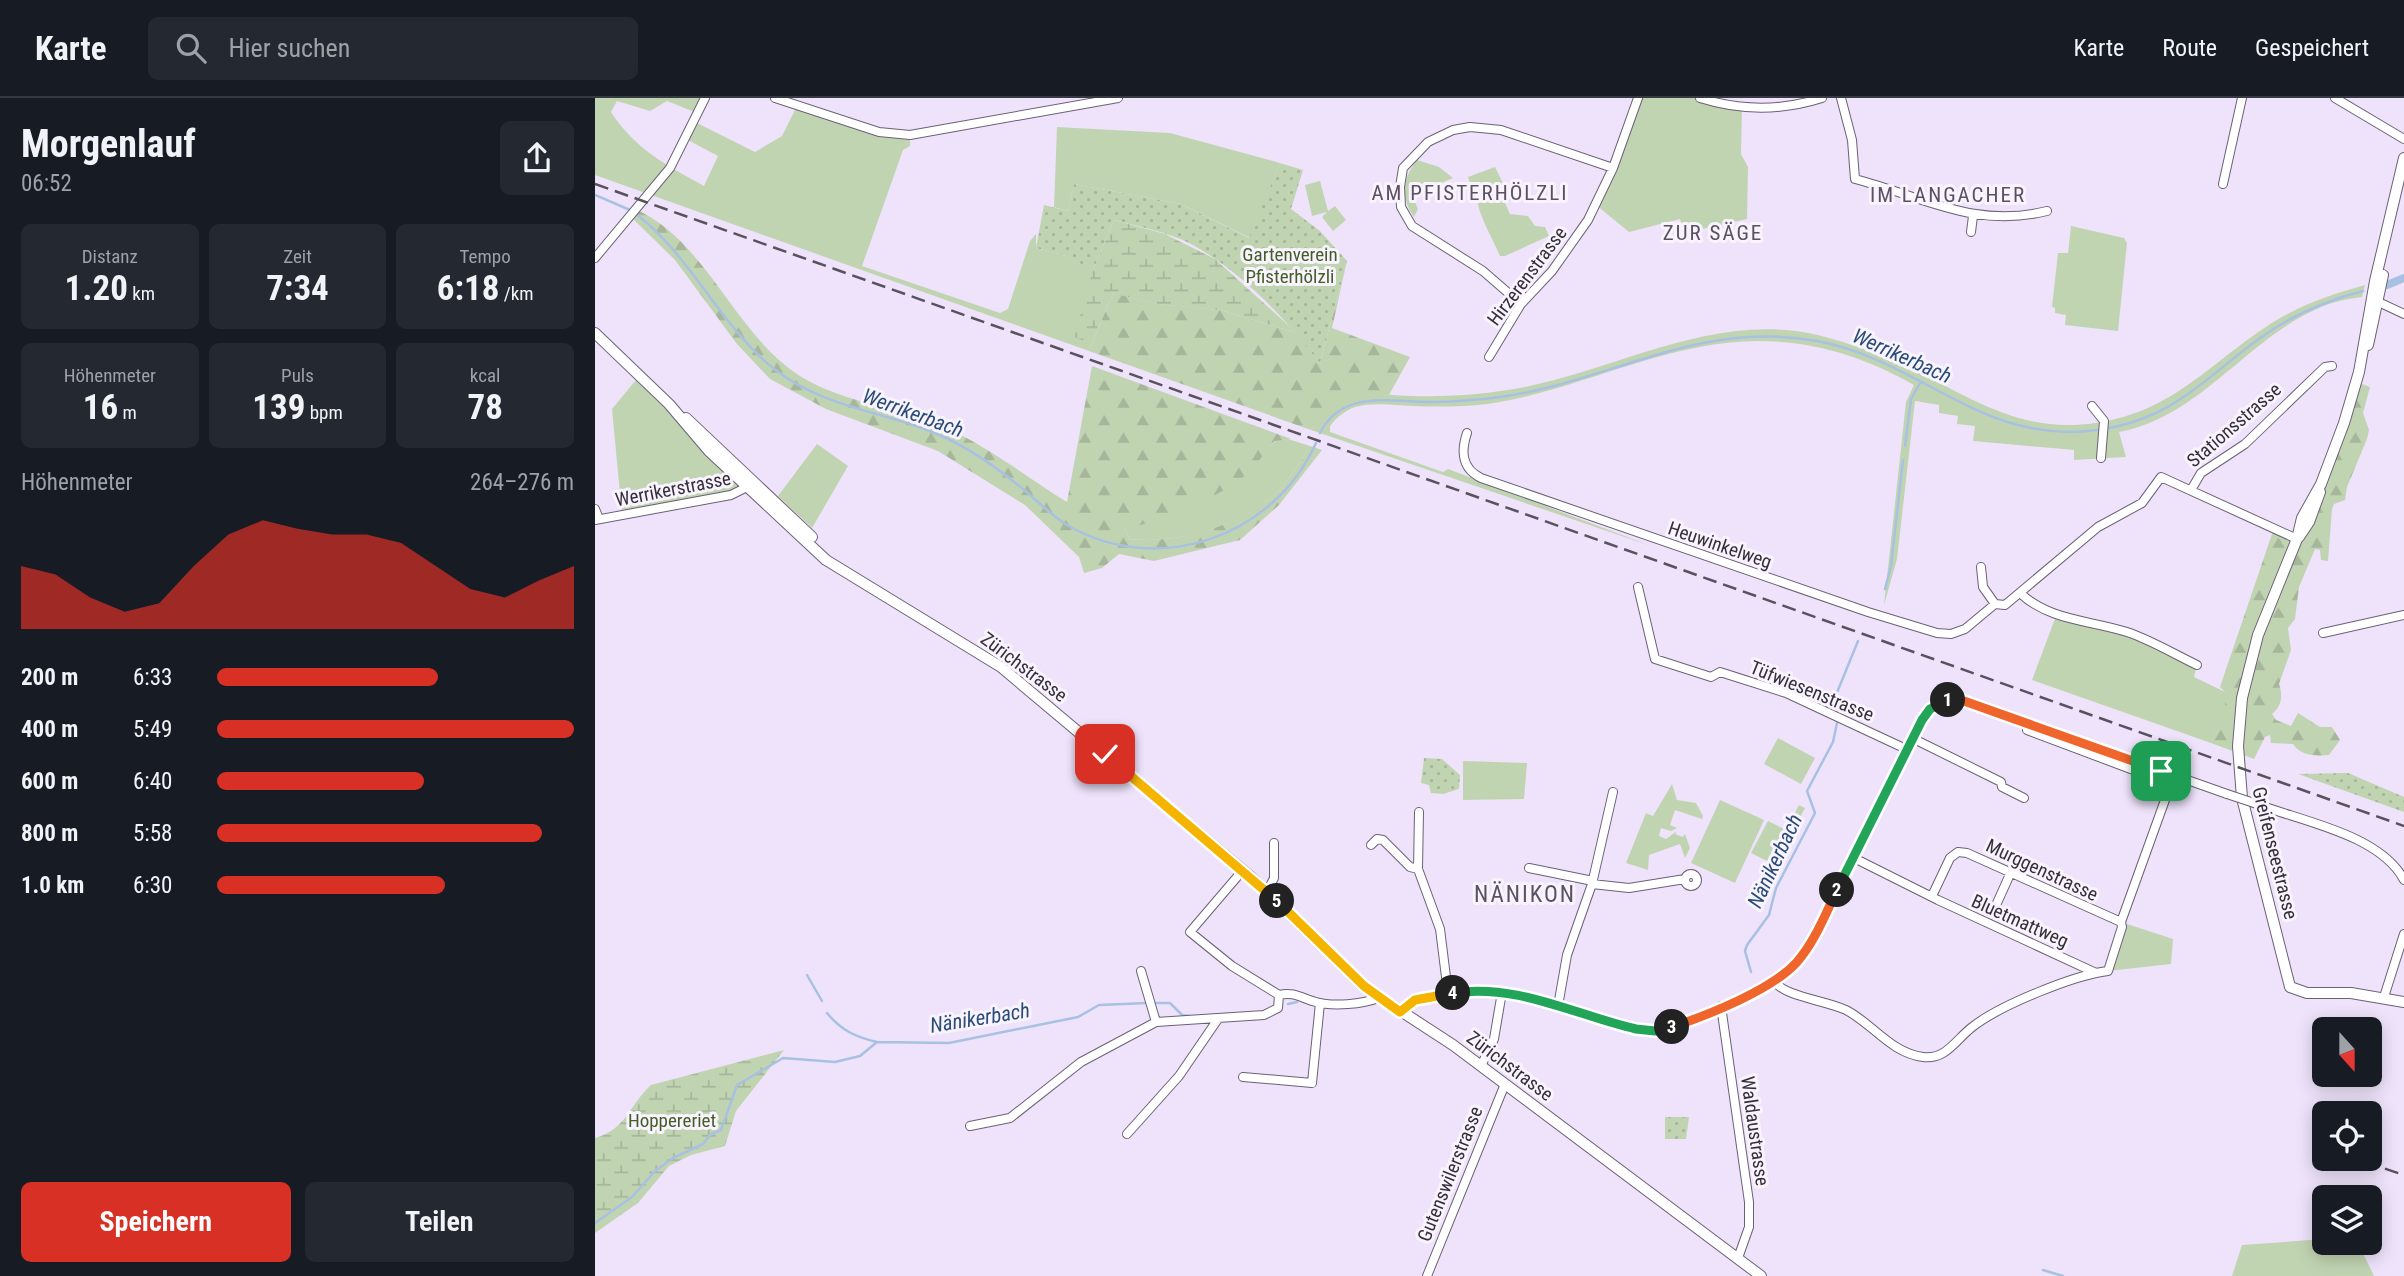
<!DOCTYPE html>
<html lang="de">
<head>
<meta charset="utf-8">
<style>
  :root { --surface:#171b24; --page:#242831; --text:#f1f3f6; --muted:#9ea1a6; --line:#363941; --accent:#d93025 }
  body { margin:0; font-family:"Roboto Condensed",sans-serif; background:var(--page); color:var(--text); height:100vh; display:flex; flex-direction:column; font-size:26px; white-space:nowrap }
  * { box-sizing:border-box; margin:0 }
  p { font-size:23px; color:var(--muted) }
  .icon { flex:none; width:38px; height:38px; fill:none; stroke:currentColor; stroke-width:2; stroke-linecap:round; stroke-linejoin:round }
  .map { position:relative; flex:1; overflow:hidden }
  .drawer { display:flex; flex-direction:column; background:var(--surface); width:595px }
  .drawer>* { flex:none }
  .needle { width:46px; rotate:159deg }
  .controls { position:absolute; left:1717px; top:919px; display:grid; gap:14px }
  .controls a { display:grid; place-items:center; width:70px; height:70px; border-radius:10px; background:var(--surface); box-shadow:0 4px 18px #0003; font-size:35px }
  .pin { position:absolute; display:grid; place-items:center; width:60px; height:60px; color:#fff; margin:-30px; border-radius:14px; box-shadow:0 4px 10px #0006 }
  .km { position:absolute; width:35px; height:35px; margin:-18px; border-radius:50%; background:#222; color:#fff; font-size:19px; line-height:35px; text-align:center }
  .round { display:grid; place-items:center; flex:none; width:74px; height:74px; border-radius:10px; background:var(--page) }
  .summary { display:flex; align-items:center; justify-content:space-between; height:119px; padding:0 21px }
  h1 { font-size:38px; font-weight:700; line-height:52px }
  .metrics { display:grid; grid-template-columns:repeat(3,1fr); gap:10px; height:119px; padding:7px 21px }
  .metrics div { display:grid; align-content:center; border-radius:10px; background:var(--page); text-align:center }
  .metrics b { font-size:35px; font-weight:700 }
  .metrics small { font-size:19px; font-weight:400 }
  .metrics p { font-size:19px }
  .chart { height:196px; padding:14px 21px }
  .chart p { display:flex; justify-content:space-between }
  .chart svg { width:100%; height:126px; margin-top:7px; fill:var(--accent); opacity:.7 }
  .action { display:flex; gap:14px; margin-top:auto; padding:14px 21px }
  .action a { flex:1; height:80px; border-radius:10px; background:var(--accent); color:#fff; font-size:28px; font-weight:700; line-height:80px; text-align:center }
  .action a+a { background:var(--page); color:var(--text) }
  ul { padding:0 21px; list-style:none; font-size:23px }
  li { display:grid; grid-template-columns:112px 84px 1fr; align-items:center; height:52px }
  li i { height:18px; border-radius:9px; background:var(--accent) }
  header { display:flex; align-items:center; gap:42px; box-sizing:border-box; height:98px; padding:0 35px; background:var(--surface); border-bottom:2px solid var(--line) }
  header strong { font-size:33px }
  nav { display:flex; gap:38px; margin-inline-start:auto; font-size:24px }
  .search { width:490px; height:63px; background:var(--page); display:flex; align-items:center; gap:18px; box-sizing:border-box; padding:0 24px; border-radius:10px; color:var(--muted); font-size:26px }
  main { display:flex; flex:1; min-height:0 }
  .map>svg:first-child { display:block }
  .grass { fill:#c1d4b2 }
  .forest { fill:url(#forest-firs) }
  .wetland { fill:url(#wetland-marsh) }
  .park { fill:url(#park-dots) }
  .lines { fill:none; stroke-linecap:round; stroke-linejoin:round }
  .stream { stroke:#a8c1e2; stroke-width:2.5 }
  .canal { stroke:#a8c1e2; stroke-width:8 }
  .street-casing { stroke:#6b6175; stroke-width:10 }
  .secondary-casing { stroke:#6b6175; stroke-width:12 }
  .street { stroke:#fff; stroke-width:8 }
  .secondary { stroke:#fff; stroke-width:10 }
  .rail { stroke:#57525d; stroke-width:2.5; stroke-dasharray:14 7; stroke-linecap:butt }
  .street-bridge-casing { stroke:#6b6175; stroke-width:10; stroke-linecap:butt }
  .street-bridge { stroke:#fff; stroke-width:8 }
  .split-1-casing { stroke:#fff; stroke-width:14 }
  .split-2-casing { stroke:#fff; stroke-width:14 }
  .split-3-casing { stroke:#fff; stroke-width:14 }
  .split-4-casing { stroke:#fff; stroke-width:14 }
  .split-5-casing { stroke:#fff; stroke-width:14 }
  .split-6-casing { stroke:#fff; stroke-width:14 }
  .split-1 { stroke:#f0652b; stroke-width:9 }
  .split-2 { stroke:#22a559; stroke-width:9 }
  .split-3 { stroke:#f0652b; stroke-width:9 }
  .split-4 { stroke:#22a559; stroke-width:9 }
  .split-5 { stroke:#f5b400; stroke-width:9 }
  .split-6 { stroke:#f5b400; stroke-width:9 }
  .labels { text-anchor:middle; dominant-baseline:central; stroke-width:6; stroke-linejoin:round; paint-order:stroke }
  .park-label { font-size:19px; fill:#445e29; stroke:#f8f3fd }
  .street-label { font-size:19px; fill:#343039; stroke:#f8f3fd }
  .neighbourhood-label { font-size:21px; letter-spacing:2px; fill:#5b5165; stroke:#f8f3fd }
  .water-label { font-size:21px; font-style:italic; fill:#2a4c78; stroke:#f8f3fd }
  .quarter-label { font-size:23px; letter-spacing:2px; fill:#5b5165; stroke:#f8f3fd }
</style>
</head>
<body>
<header>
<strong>Karte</strong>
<div class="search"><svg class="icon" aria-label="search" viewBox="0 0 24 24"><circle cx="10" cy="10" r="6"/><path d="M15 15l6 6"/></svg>Hier suchen</div>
<nav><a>Karte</a><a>Route</a><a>Gespeichert</a></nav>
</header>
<main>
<section class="drawer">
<div class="summary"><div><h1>Morgenlauf</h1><p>06:52</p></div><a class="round"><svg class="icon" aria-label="share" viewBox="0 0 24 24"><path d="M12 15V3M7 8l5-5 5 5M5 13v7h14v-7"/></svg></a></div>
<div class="metrics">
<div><p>Distanz</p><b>1.20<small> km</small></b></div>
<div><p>Zeit</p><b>7:34</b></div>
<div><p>Tempo</p><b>6:18<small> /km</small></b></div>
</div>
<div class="metrics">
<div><p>Höhenmeter</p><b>16<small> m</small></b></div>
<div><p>Puls</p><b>139<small> bpm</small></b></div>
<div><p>kcal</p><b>78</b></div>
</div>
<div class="chart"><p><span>Höhenmeter</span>264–276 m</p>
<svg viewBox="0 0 160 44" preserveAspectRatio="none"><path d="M0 44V22L10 25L20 33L30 38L40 35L50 22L60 11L70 6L80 9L90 11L100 11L110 14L120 22L130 30L140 33L150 27L160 22V44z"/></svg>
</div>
<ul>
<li><b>200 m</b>6:33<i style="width:62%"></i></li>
<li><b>400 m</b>5:49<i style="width:100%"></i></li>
<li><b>600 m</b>6:40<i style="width:58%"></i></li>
<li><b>800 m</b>5:58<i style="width:91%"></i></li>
<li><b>1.0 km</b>6:30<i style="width:64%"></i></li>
</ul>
<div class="action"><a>Speichern</a><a>Teilen</a></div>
</section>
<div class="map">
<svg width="1809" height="1178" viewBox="0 0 1809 1178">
  <defs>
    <pattern id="forest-firs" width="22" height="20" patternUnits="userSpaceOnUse" patternTransform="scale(1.75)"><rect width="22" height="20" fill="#c1d4b2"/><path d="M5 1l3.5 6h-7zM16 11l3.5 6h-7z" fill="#a6b69a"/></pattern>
    <pattern id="wetland-marsh" width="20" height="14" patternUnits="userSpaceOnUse" patternTransform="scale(1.75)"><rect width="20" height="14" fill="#c1d4b2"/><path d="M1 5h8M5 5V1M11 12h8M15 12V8" fill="none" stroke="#a6b69a"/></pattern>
    <pattern id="park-dots" width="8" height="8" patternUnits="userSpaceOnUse" patternTransform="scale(1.75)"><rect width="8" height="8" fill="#c1d4b2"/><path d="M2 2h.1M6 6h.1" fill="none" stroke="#a6b69a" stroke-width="1.8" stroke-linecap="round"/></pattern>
  </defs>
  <rect width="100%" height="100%" fill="#eee3fb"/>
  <path class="grass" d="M0,0H107L102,15L72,3L55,13L22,3L16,14C40,51 71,67 109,88L123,58L91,41L100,24L160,54L187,38L202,8L284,34L315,37V48L308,52L267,168L405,215L413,211L435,143L441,136V150L471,158L498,171L625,212L563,206L518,195L494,253L0,77Z
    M1043,0H1105L1147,10L1146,56L1153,69L1152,121L1089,135L1085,121L1034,134L1001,107L1021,61L1026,62L1040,21Z
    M462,29L575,35L685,65L655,140L586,106L479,86L473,113L459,109Z
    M822,62L844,69L858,80L817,97L823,111L819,119C805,99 807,81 822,62Z
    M900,69L916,102L910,105L915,116L933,118L940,128L950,129L954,138L910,158H905C899,142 876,106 884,93L876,89L873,79Z
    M725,83L733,113L740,108L751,122L738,133L727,119L732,114L717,118L710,87Z
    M1476,128L1529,140L1532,145L1523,233L1470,227L1471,217L1460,215V210L1457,209L1463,155H1473Z
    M1770,187L1767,199C1670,208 1620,316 1524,334L1531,359L1479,362V352L1378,343L1380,328L1362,326L1363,318L1344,315V307L1320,303L1302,461L1289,507L1311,304L1319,287C1270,259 1220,243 1163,243C1070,243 984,293 892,306C867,309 842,309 818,308C799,307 778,304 760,309C749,313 742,319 735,328V334L848,374L853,371L1056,448L716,332C730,316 745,300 766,297C782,294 801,298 817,298C850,299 881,297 913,292C1017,276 1115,212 1223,237C1254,245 1285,256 1314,270C1378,300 1425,336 1500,325C1580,314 1617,262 1680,223C1708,206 1738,196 1770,187Z
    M45,277L153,390L27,417L17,311Z
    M690,340L715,348C703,368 691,388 672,403C637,431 579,446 535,441L529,431L643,382C660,371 669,343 690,340Z
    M222,346L253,368L217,430L183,398Z
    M1461,518L1505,526L1602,567L1599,579L1630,594V617L1616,645L1437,582Z
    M1183,640L1220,660L1206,686L1169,666Z
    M868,663L932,665L929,701L868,702Z
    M1077,686L1082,702L1101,705L1108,718L1107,721L1080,712L1075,727L1082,730L1076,733L1066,730L1064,738L1071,741L1082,733L1080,736L1088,739L1090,736L1095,750L1090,760L1085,746L1054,757L1053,772L1031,765L1051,715L1058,718Z
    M1125,702L1169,722L1140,785L1096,765Z
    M1204,707L1210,710L1161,801L1156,798Z
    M1173,723L1189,731L1172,763L1156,755Z
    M1526,824L1578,841L1576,866L1513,873Z
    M1729,1141V1144L1763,1145L1779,1178H1637L1647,1147Z"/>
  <path class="forest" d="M40,111C110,142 137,230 199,274C243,305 300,307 349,329C393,348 431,379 472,404L497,268L696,341L680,343C669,352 664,367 652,376C622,401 568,423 529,431L535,441C579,446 637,430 672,403C691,388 703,368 715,348L727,352L684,407L645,442L559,463L524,456L507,470L489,475L484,459L430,407L343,353L231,311L175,281L142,246L80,162L34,117Z
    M752,163L737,230L815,259L794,297C755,295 743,303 716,332L494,253L518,195L563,206L625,212L702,235L725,265Z
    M1761,284L1775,289L1768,315L1774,332L1772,341L1752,389L1750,402L1739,406L1737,411L1733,463L1726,462L1725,452L1720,451L1704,489L1700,521L1693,530L1696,552L1684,586C1688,597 1687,608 1677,616L1681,622L1696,628L1703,615L1725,629H1737L1745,642L1734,657C1720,658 1706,658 1698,646L1676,645L1675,637L1670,639L1659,661L1616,645L1630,616V594L1625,589L1679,430L1702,441Z"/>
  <path class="wetland" d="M519,122L570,136L620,161L702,235L625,212L563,206L518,195L495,245L479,239L498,172Z
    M189,952L141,1013L130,1048L96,1057L74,1068L43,1105L0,1135V1040C32,1031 34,1007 56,987Z"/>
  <path class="park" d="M685,65L708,72L696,111L725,133L752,163L725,265C690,220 647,174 596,146C573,134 545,129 519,122L498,172L471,158L441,150L449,107L473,113L479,86L586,106L654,140Z
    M829,660L847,661L865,677L864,691L848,696L836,695L834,687L826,685Z
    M1753,675L1809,699V714L1703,676Z
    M1070,1019H1094L1091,1041H1070Z"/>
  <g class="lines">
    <path class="stream" d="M0,97L35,112
      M41,116C96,158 124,226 178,270C230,312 295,313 353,341C378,353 402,370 423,387C440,400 454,416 472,427C563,480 679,439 721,345
      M725,335C747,291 796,304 836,304C857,304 878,302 898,300C1013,286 1100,221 1222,243C1326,262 1388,348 1502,332C1582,321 1610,278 1671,236C1700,216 1733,202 1768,193
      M1310,348L1316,301L1325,285
      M1290,491L1296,468L1308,362
      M1239,610L1241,597L1263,543
      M1156,874L1150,853L1152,847L1174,817L1181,790L1220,715L1212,693L1238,644L1242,625
      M212,877L227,903
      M558,905H575L587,917L595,918
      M693,906L702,904
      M232,915C246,932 260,939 282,944
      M0,1125L37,1099L60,1073L78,1060L108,1046L115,1037L126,1032L142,987L188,960L240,964L265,958L282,944L354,945L483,919L504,907L553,905
      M1448,1172L1468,1178"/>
    <path class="canal" d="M1792,187L1809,180"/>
    <defs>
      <path id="street" d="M180,0L284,34L315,37L523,0
        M1105,0C1146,13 1186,13 1227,0
        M1246,0L1257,42L1260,81C1329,99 1380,131 1452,113
        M1740,0L1809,41
        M1628,86L1647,0
        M1376,134L1378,118
        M0,160L75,70L110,0
        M1777,201L1809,216
        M926,206L888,173L817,128L806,109L805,89L808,70L833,44L858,32L875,29L906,32L1018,70
        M894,259L926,206L957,173L993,122L1018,70L1043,0
        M1497,308L1509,323L1506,360
        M872,335C866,353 866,370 886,380L1273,514L1342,535L1356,536L1370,531L1400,506
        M1596,392L1606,375L1650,346L1730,269L1737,268
        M0,411L4,421
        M0,422L136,397L156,387
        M1386,469L1388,489L1400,506L1410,507L1503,429L1547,405L1566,379L1702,441
        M1043,489L1060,561L1116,579L1125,574L1191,595L1311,651
        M1425,495C1455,523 1494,522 1532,534C1556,542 1579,556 1602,567
        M1728,535L1809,517
        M1432,632L1549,676L1563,688L1574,692
        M1317,640L1406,684L1407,689L1429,700
        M1659,705C1705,723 1785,736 1809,782
        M824,714L823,771L845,831L853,895
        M776,747L782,741L788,742L815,769L823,771
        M1257,759L1343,802L1501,875
        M934,770L998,783
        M648,772L595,834L637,868L684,897
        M1090 782a6 6 0 1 1 12 0a6 6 0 1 1-12 0Z
        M997,786L1034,790L1090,781
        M672,794L679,780V745
        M1337,798L1355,760L1363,754L1372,755L1526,824
        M1402,805L1416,774
        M546,873L561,924
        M1179,883C1190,899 1230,902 1251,912C1278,926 1296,955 1328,959C1350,962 1360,943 1376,930C1403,908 1479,877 1513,873L1527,829L1526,824L1579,677
        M684,897C699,893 708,901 721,904C738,909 768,906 783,900
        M1789,899L1809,836
        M963,908L972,857L997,786L1018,694
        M1126,908L1154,1104V1129L1143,1160
        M805,914C814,901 828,900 842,897C896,887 943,902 994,918C1013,923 1032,931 1051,932C1080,935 1165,894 1189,876C1200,868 1209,856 1217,844L1327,623C1337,606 1350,600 1369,603L1632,696
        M886,968L899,941L907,894
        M648,979L717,985L725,905
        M375,1028L415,1020L486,964L561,924L669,917L683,910L684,897
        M532,1036L584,978L623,921
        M832,1178L910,986"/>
      <path id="secondary" d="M1809,60L1780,183L1764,274L1749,325L1726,386L1707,420L1702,441L1663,537L1647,600L1643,648L1647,700L1695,889L1712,895H1756L1809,904
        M0,235L74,306L114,353L231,462L406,569L656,779L769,889L858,947L1166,1178
        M1773,247L1788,177
        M91,320L217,439
        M1704,439L1714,424L1725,394"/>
    </defs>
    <use href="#street" class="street-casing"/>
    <use href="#secondary" class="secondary-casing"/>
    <use href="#street" class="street"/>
    <use href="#secondary" class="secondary"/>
    <path class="rail" d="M0,86L1809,728
      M1770,1064L1809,1077"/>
    <defs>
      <path id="street-bridge" d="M1632,696L1659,705"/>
    </defs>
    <use href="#street-bridge" class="street-bridge-casing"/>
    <use href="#street-bridge" class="street-bridge"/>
  </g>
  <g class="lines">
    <defs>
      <path id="split-1" d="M1353,602L1369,603L1566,673"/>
      <path id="split-2" d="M1242,792L1327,622L1335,611L1353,602"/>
      <path id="split-3" d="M1077,929C1113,917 1177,892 1202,864C1220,843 1230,817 1242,792"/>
      <path id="split-4" d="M858,895C922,885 980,917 1041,931L1060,933L1077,929"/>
      <path id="split-5" d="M682,803L769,888L805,914L820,902L858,895"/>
      <path id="split-6" d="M510,656L682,803"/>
    </defs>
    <use href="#split-1" class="split-1-casing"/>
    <use href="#split-2" class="split-2-casing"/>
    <use href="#split-3" class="split-3-casing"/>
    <use href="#split-4" class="split-4-casing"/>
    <use href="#split-5" class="split-5-casing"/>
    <use href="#split-6" class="split-6-casing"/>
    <use href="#split-1" class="split-1"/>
    <use href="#split-2" class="split-2"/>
    <use href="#split-3" class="split-3"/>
    <use href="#split-4" class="split-4"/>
    <use href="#split-5" class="split-5"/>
    <use href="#split-6" class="split-6"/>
  </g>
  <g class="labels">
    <g class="park-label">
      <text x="695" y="156">Gartenverein<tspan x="695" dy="22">Pfisterhölzli</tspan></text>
      <text x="77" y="1022">Hoppereriet</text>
    </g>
    <g class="street-label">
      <text transform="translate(932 178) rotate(-53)">Hirzerenstrasse</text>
      <text transform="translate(1639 327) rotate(-41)">Stationsstrasse</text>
      <text transform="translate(78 391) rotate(-11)">Werrikerstrasse</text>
      <text transform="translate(1125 447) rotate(19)">Heuwinkelweg</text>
      <text transform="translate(429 569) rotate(37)">Zürichstrasse</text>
      <text transform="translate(1217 593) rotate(22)">Tüfwiesenstrasse</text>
      <text transform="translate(1680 755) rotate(76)">Greifenseestrasse</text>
      <text transform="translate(1447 772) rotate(25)">Murggenstrasse</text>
      <text transform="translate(1425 823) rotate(24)">Bluetmattweg</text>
      <text transform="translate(915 968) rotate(37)">Zürichstrasse</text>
      <text transform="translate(1160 1033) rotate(82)">Waldaustrasse</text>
      <text transform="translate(855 1076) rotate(-68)">Gutenswilerstrasse</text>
    </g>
    <g class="neighbourhood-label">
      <text x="875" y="95">AM PFISTERHÖLZLI</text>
      <text x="1353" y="97">IM LANGACHER</text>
      <text x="1118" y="135">ZUR SÄGE</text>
    </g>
    <g class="water-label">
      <text transform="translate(1307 258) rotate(24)">Werrikerbach</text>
      <text transform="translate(318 315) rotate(20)">Werrikerbach</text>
      <text transform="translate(1180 763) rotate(-65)">Nänikerbach</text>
      <text transform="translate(385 920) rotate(-9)">Nänikerbach</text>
    </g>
    <g class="quarter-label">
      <text x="930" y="796">NÄNIKON</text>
    </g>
  </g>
</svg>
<div class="controls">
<a><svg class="needle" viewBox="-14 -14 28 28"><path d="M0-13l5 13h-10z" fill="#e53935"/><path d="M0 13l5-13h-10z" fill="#9ea1a6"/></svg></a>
<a><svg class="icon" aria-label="locate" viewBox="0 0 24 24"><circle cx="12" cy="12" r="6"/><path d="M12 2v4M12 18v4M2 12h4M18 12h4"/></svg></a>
<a><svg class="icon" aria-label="layers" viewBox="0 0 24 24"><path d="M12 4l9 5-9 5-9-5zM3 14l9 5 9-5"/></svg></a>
</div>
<div class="pin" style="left:1566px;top:673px;background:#1e9e55"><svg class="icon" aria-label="arrive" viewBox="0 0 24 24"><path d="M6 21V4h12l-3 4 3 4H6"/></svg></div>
<div class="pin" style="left:510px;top:656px;background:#d93025"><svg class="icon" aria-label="check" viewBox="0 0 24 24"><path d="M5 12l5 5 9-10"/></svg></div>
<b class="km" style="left:1353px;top:602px">1</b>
<b class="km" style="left:1242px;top:792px">2</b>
<b class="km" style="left:1077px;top:929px">3</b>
<b class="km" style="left:858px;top:895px">4</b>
<b class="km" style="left:682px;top:803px">5</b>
</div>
</main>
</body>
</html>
